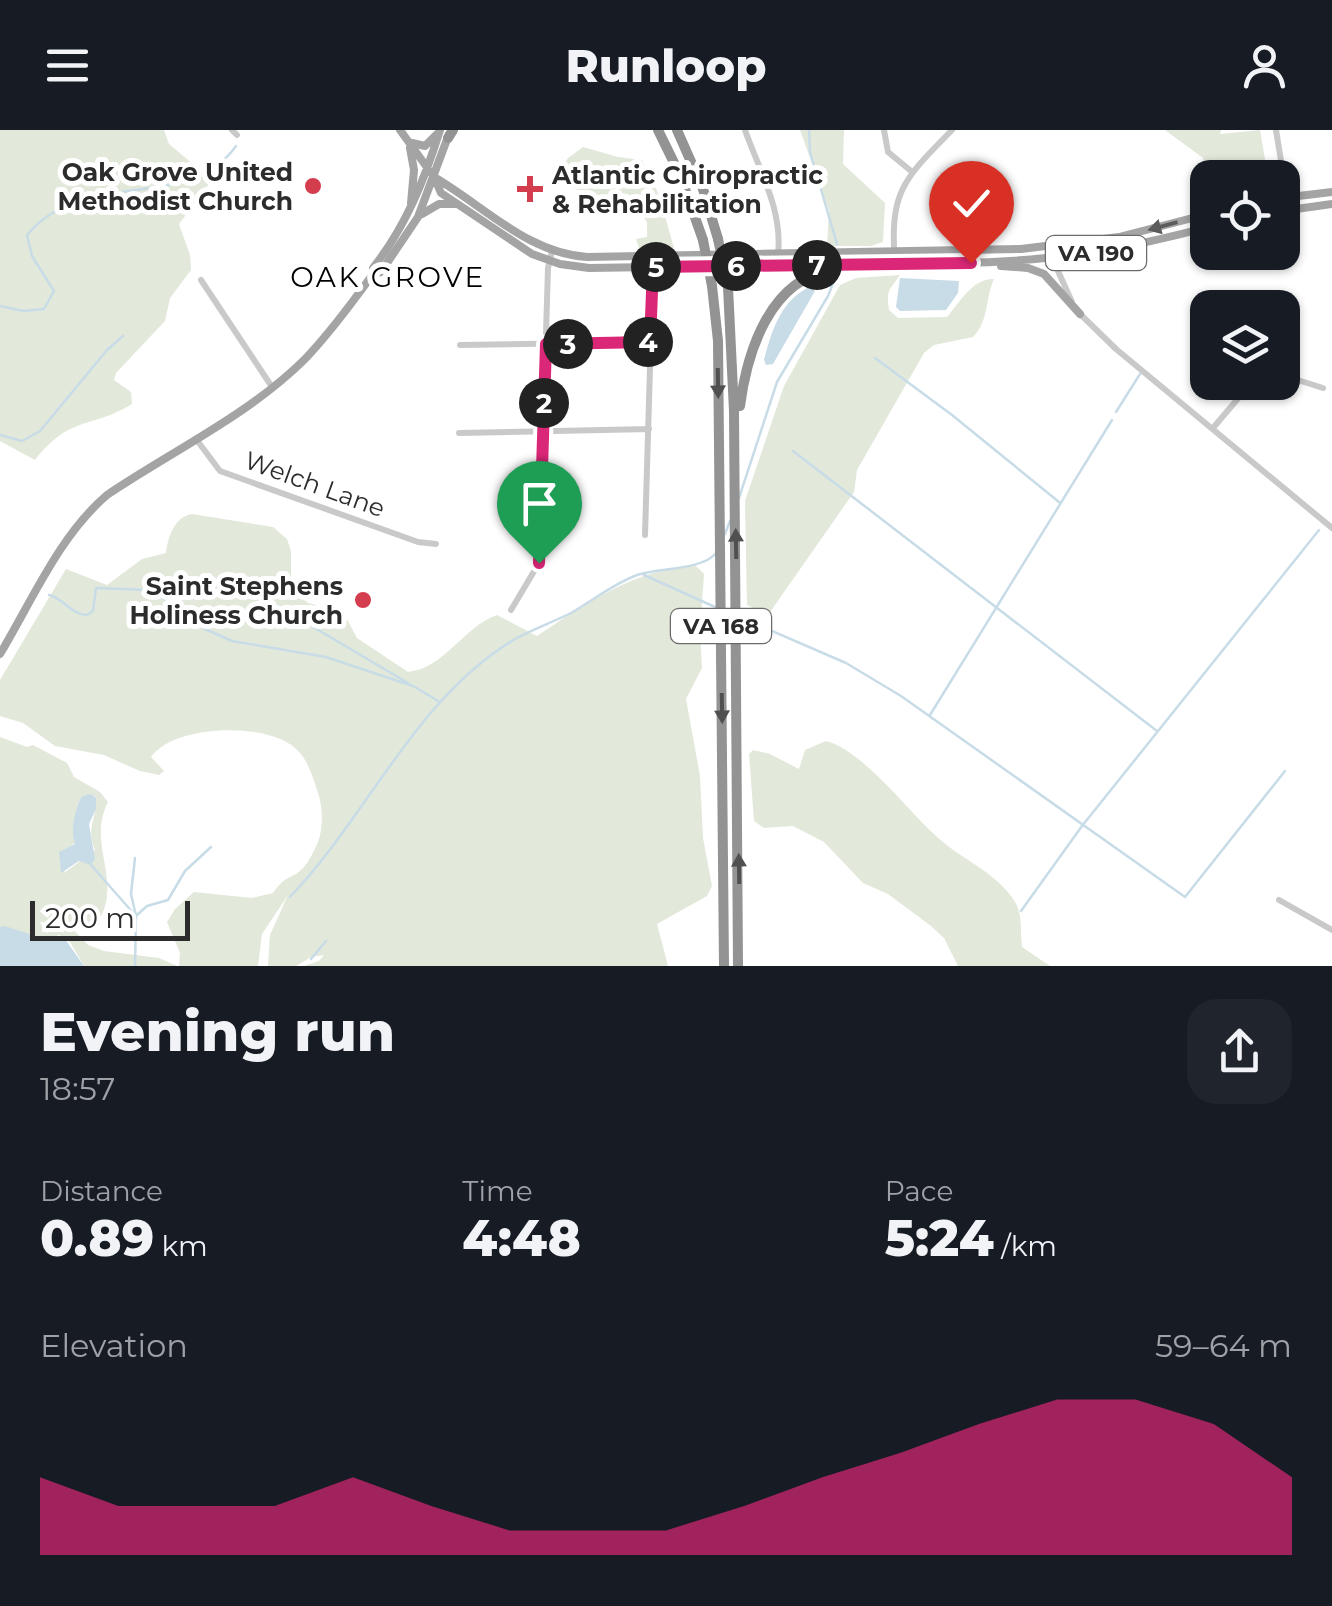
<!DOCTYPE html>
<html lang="en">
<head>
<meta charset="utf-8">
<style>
  :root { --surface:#171b24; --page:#20242c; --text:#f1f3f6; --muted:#9ea1a6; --accent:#db2777 }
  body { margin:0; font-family:Montserrat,sans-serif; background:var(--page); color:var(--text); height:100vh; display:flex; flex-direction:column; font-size:38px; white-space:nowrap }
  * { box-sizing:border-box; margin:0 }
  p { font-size:32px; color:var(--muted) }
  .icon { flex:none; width:55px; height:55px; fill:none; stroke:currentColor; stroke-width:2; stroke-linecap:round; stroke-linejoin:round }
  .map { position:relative; height:836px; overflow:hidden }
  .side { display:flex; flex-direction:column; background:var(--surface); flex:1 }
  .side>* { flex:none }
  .tools { position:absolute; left:1190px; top:30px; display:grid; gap:20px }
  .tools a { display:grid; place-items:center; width:110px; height:110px; border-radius:20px; background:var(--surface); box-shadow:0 2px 8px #0004; font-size:50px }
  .scale { position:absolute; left:30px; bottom:25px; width:160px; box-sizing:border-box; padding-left:10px; border:5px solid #2c2c2c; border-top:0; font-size:28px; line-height:35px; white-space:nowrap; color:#2c2c2c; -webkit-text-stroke:8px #fff; paint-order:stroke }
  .pin { position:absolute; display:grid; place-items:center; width:85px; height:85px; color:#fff; margin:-102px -42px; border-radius:50% 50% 50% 0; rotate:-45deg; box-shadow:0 0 10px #0007 }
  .pin .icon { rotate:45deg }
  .km { position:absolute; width:50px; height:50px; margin:-25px; border-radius:50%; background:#222; color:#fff; font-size:28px; line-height:50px; text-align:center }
  .round { display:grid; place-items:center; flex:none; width:105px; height:105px; border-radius:30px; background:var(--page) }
  .head { display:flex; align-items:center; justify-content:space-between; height:170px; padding:0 40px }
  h1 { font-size:55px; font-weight:800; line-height:75px }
  .figures { display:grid; grid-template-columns:repeat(3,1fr); gap:15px; height:170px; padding:10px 40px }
  .figures div { display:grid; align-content:center }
  .figures b { font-size:50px; font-weight:800 }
  .figures small { font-size:28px; font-weight:400 }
  .figures p { font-size:28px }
  .chart { height:280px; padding:20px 40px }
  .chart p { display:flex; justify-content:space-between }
  .chart svg { width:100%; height:180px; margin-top:10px; fill:var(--accent); opacity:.7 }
  header { display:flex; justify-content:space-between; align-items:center; height:130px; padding:0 40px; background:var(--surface); font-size:45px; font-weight:800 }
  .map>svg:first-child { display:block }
  .green { fill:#e2e8da; fill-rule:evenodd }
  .water { fill:#c8dce7 }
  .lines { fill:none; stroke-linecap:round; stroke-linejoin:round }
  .stream { stroke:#c8dce7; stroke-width:2.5 }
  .minor { stroke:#c9c9c9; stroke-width:6 }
  .major { stroke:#a4a4a4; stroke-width:8 }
  .highway { stroke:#939393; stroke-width:10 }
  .highway-bridge { stroke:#939393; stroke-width:10 }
  .oneway { fill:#5c5c5c }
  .oneway2 { fill:#505050 }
  .route-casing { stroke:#fff; stroke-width:20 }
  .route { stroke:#db2777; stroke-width:12 }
  .poi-dot { fill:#d43d4e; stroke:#fff; stroke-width:4 }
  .labels { text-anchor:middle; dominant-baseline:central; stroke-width:10; stroke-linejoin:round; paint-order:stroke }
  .shield { fill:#fff; stroke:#6b6b6b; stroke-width:2.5 }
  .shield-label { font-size:22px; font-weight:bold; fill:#2c2c2c }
  .poi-label { font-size:25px; font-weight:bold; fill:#2c2c2c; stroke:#fff; text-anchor:end }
  .street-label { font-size:25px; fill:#2c2c2c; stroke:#fff }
  .neighbourhood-label { font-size:28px; letter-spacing:2.5px; fill:#000; stroke:#fff }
</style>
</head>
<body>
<header><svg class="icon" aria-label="menu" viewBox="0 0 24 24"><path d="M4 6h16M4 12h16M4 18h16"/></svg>Runloop<svg class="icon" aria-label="person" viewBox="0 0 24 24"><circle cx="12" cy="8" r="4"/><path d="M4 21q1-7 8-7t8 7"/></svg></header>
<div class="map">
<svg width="1332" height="836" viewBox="0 0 1332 836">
  <rect width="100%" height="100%" fill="#fff"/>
  <path class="green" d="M0,0H164L169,14L212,50L179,94L190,125L191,140L170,168L165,191L116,243L114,250L131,262L132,274C89,300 72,284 35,330L0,311Z
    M800,0H844L843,34L885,73L883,112L871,116H827L829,81Z
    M1165,0H1221L1220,4L1260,0L1268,47L1208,48L1207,60L1203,28Z
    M583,17L618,27L642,30L659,65L674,118H639L636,109L647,107V92L628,64L620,63L608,69L572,58L557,45L568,28Z
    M900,145C889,161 886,159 889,180L898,188L947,187C960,172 973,148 994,149C985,169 989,191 973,207L934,215L924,223L857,340L854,362L768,485L747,475L745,371L784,256L840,155L856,148Z
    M192,384L273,397L287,409L291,421V447L298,465L308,473L332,479L348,491L357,508L408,542C445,538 463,497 497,485L537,506C585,474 636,438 696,436L704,444L700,502L702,538L686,569L700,646L703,708L712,756L707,766L657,794L668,836H304L319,831L324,825L311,827L296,836H268L270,805L288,765L262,804L258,836H179L180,823L167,792L175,779L194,762L252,768L273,763C287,743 290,751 302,739C308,734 315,719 318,712C323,699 323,680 319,666C314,651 308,628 295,618C266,592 174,594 151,627L164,641L159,645L140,641L104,625L55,616L23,593L0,586V550L66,439L107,455L142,429L166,423C168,407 174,387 192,384Z
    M0,607L27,617L33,615L67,633L74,647L100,662L108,672C85,716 128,756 93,798L75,789L69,795L88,815L104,821L159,828L177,836H84L70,812L59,805C39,815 20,798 0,797ZM96,666C98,688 85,696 95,720L64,743L72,715L75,713C75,697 74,682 81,667Z
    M826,611C865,621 910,685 943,712C967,732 999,745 1015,772C1023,785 1020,802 1022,817L1050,836H958L944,808L931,796L888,764L863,753L824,712L793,696L764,698L754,691L749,624L753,620L770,624L799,639L805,620Z"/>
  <path class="water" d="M900,148L959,151L958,163L946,180L900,181L896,177Z
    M809,157L815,161L773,234L766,235L764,230C772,200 780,172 809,157Z
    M89,664L96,667V679L89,694L95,729L91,735L79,731L61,743L59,722L75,714C70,700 75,681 81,667Z
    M5,796L41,808L63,806L84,836H0V797Z"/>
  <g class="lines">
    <path class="stream" d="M809,0L810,22L837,114
      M0,176L23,181L44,179L54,161L32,126L27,105C84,36 188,84 236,16
      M875,228L952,285L1059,372
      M1116,282L1140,244
      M0,305L22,311L40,301L107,220L123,206
      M793,321L1157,601
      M739,368L777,252L828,166L836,146
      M725,404L730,391
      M644,445L715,477
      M237,452L408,553
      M49,465C63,468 70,484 87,485L93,481L96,458L147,460L160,466L205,499L232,511L326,527L413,556
      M742,488L846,533L901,566L1185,767L1285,641
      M415,557L438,571
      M930,585L1112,290
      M91,735L135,785
      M290,767C369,684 414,570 515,509C533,499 553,492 571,483C592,471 613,454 637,445C658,438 703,440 716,423
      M1021,781L1082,696L1319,400
      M137,785L147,776L168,770L185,741L211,717
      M311,829L326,811
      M135,836L136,786L131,764L135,728"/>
    <path class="minor" d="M232,0L237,5
      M745,0C759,40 783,80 778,124
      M884,0L888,22L911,41
      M1276,0L1289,80
      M1056,116L1058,141L1072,172
      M895,133C889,61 904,49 952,0
      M201,150L272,257
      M1078,182L1116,219L1332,398
      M460,215L650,212
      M1282,245L1323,258
      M1213,298L1252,252
      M459,303L649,299
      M196,309L220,341L418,412L436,414
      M645,405L653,137
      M511,480L539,433L548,138L552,121
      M1279,770L1332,800"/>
    <path class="major" d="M400,0L434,47L441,63L450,69L532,124L560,134L589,138L850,134
      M412,13L425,16L437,4
      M410,18L414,40L411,73
      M434,47C484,76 527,123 587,127L1021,119L1119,107L1208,84
      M1282,68L1332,62
      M1282,81L1332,74
      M422,84L439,74H455
      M959,133C1045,132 1125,120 1208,97
      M1001,136L1028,138L1044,144L1080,184
      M373,144L381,142L418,87L449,4
      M0,524C32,471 59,406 107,365C172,321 249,285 305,229C330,203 352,173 373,144V138C406,96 424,51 440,0"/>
    <path class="highway" d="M658,0L680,45L703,110
      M677,0L703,59L718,109
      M448,8L453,0
      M712,156L718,211L724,836
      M728,157L734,281L738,836
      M740,276C747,222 770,148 833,140C876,134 920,139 964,133"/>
    <path class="highway-bridge" d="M718,109L728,157
      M703,110L712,156"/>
  </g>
  <defs><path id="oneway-solid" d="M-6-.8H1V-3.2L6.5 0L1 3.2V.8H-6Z" transform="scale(2.5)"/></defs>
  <use class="oneway" href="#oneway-solid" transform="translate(1163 96) rotate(165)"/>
  <g class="oneway2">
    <use href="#oneway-solid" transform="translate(718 253) rotate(89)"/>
    <use href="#oneway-solid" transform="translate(736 414) rotate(-91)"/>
    <use href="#oneway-solid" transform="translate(722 578) rotate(89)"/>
    <use href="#oneway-solid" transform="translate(739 739) rotate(-91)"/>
  </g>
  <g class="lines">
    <defs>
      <path id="route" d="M539,433L546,214L650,212L653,137L971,133"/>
    </defs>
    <use href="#route" class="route-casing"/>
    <use href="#route" class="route"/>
  </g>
  <g class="poi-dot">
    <circle cx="313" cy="56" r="10"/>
    <path d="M525 44h10v10h10v10h-10v10h-10v-10h-10v-10h10z"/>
    <circle cx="363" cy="470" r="10"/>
  </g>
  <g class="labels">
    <g class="shield">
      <rect x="1046" y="106" width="100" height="34" rx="8"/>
      <rect x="671" y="479" width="100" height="34" rx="8"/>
    </g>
    <g class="shield-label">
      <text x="1096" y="123">VA 190</text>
      <text x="721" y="496">VA 168</text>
    </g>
    <g class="poi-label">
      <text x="293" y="42">Oak Grove United<tspan x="293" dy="29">Methodist Church</tspan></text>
      <text x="552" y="45" text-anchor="start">Atlantic Chiropractic<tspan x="552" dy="29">&amp; Rehabilitation</tspan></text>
      <text x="343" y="456">Saint Stephens<tspan x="343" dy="29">Holiness Church</tspan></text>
    </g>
    <g class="street-label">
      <text transform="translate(315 354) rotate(20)">Welch Lane</text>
    </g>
    <g class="neighbourhood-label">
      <text x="388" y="147">OAK GROVE</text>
    </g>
  </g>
</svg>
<div class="tools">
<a><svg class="icon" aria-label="locate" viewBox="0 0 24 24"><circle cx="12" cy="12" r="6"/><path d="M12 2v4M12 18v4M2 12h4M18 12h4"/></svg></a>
<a><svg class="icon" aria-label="layers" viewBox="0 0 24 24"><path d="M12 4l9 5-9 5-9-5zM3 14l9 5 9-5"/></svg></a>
</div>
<div class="scale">200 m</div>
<div class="pin" style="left:539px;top:433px;background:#1e9e55"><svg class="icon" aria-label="arrive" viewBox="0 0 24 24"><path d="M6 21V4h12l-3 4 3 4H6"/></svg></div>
<div class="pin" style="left:971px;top:133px;background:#d93025"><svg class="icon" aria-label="check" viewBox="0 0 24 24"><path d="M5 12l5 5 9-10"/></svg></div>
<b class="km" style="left:544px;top:273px">2</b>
<b class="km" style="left:568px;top:214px">3</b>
<b class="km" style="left:648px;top:212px">4</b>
<b class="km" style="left:656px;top:137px">5</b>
<b class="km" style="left:736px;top:136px">6</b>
<b class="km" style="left:817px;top:135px">7</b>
</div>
<section class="side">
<div class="head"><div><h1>Evening run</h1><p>18:57</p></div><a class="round"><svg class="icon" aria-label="share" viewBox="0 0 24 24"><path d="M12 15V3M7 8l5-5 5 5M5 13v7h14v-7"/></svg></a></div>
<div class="figures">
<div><p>Distance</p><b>0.89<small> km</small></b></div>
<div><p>Time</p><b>4:48</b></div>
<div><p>Pace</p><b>5:24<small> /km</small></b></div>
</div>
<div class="chart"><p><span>Elevation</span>59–64 m</p>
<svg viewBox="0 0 160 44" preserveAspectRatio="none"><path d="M0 44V25L10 32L20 32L30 32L40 25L50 32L60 38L70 38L80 38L90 32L100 25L110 19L120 12L130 6L140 6L150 12L160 25V44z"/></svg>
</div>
</section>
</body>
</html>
